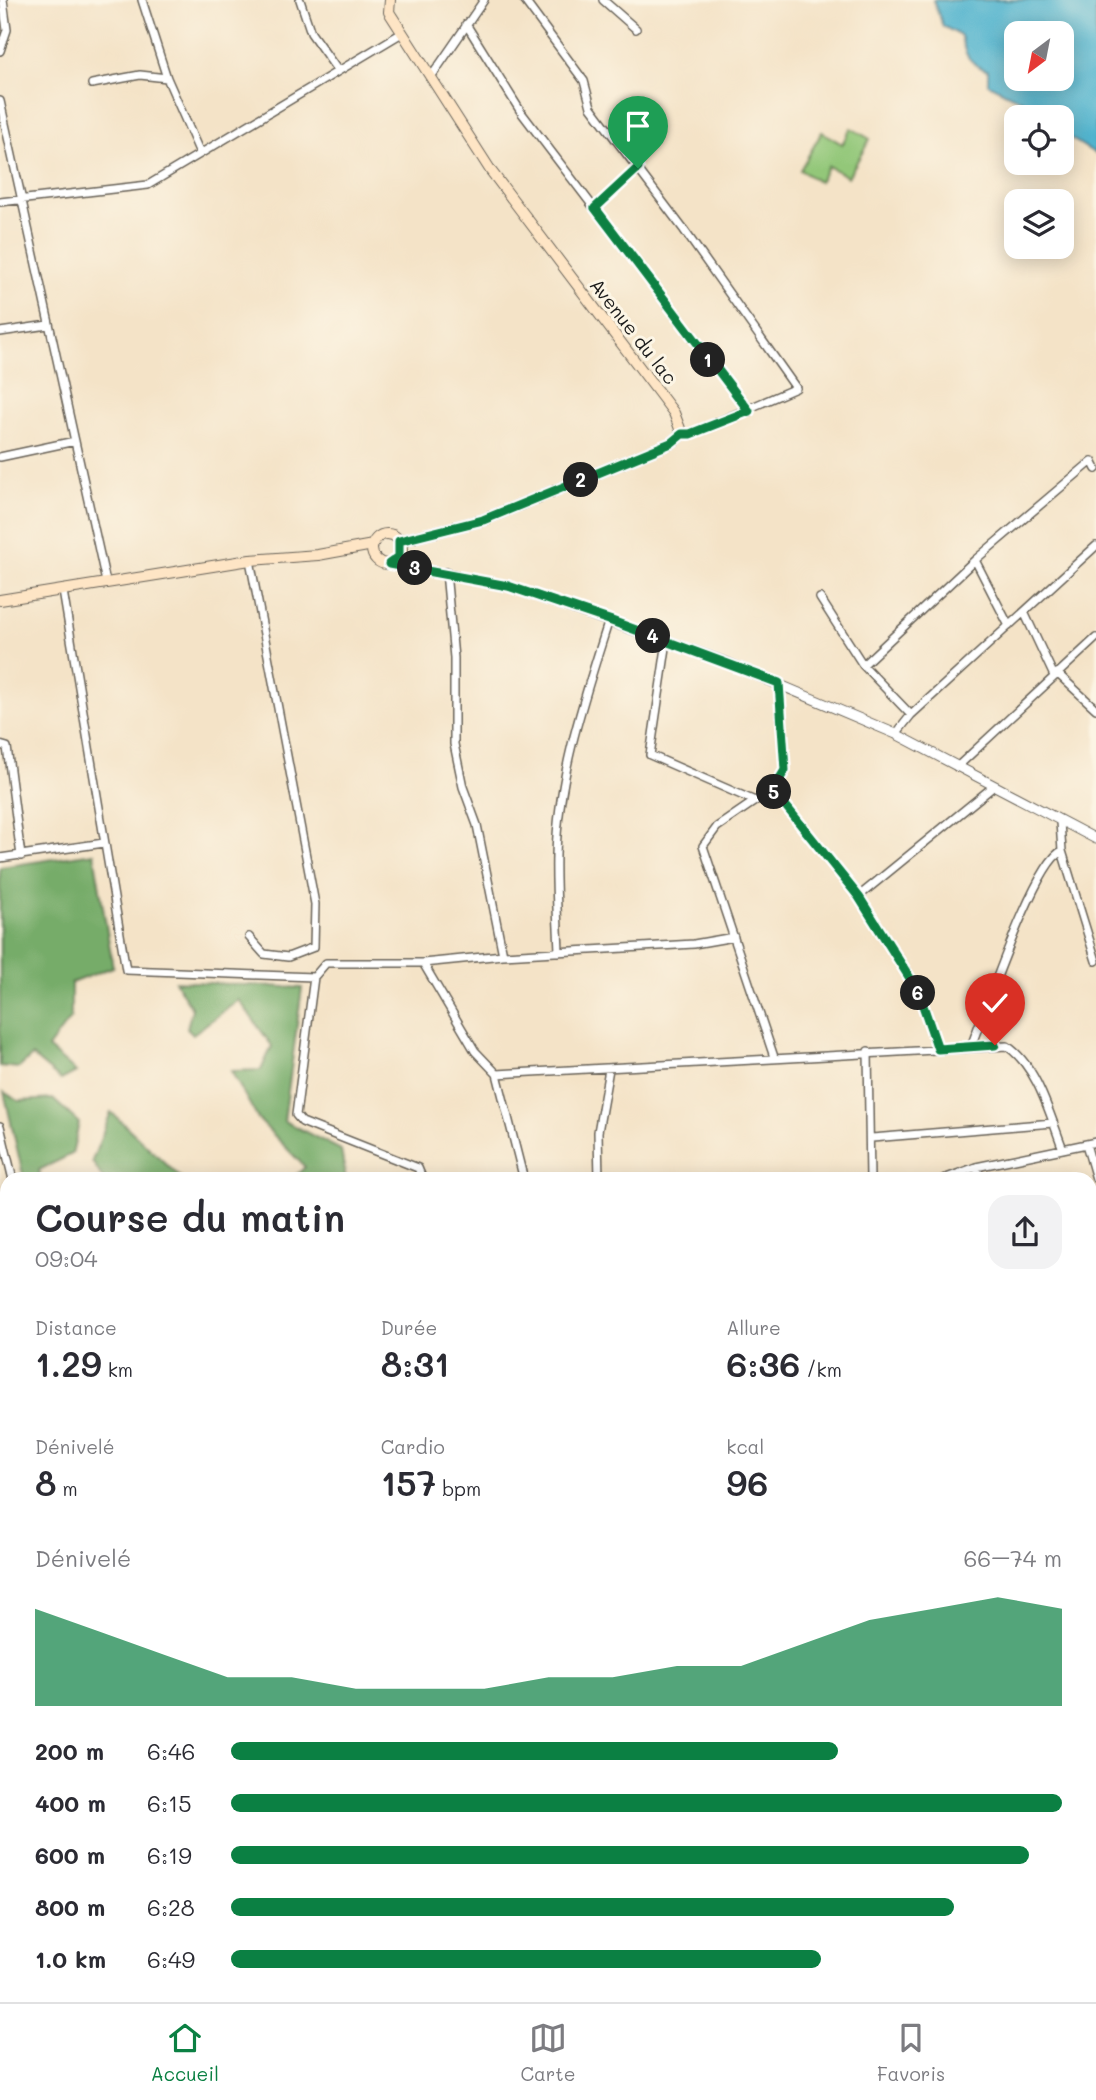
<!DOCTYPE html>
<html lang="fr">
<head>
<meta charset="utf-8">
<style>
  :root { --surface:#fff; --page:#f2f2f3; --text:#2b2b33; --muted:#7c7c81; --line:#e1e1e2; --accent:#0b8043 }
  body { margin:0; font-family:Mali,sans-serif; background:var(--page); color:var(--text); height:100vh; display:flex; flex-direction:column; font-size:26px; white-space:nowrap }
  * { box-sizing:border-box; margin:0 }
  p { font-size:23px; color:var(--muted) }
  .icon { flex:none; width:38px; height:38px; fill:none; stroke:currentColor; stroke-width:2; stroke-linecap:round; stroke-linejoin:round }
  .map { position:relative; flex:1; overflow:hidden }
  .side { position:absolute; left:0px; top:1172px; width:1097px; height:830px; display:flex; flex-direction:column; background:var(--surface); border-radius:21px 21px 0 0; box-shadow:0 4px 18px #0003 }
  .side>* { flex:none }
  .needle { width:46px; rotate:212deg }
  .buttons { position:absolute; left:1004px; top:21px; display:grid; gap:14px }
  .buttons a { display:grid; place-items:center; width:70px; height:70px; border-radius:14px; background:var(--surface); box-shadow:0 4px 18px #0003; font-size:35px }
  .pin { position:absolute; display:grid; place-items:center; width:60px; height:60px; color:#fff; margin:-72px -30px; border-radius:50% 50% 50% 0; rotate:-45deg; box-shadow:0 0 7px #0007 }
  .pin .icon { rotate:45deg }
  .km { position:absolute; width:35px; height:35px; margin:-18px; border-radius:50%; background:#222; color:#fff; font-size:19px; line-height:35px; text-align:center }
  .round { display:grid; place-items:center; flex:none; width:74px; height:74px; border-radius:21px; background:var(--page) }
  .head { display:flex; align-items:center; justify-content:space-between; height:119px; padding:0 35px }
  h1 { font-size:38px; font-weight:600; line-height:52px }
  .stats { display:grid; grid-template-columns:repeat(3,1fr); gap:10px; height:119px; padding:7px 35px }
  .stats div { display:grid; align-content:center }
  .stats b { font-size:35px; font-weight:600 }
  .stats small { font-size:19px; font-weight:400 }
  .stats p { font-size:19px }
  .chart { height:196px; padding:14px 35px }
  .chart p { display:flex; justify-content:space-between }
  .chart svg { width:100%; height:126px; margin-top:7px; fill:var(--accent); opacity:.7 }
  ul { padding:0 35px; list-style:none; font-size:23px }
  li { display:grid; grid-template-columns:112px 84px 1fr; align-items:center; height:52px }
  li i { height:18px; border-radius:9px; background:var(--accent) }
  .menu { display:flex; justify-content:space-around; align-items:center; height:98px; border-top:2px solid var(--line); background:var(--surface); font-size:19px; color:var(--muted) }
  .menu a { display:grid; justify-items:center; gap:4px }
  .menu .active { color:var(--accent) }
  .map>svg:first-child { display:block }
  .green { fill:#93c779; stroke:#58724a; stroke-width:2 }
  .forest { fill:#76ac69; stroke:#496442; stroke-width:2 }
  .water { fill:#4fb3ce; stroke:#366875; stroke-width:2; fill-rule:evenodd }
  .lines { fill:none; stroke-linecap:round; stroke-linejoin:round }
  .minor-casing { stroke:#686258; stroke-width:10 }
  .tertiary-casing { stroke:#686258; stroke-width:11 }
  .secondary-casing { stroke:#686258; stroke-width:12 }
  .minor { stroke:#fff; stroke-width:7 }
  .tertiary { stroke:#fff; stroke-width:9 }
  .secondary { stroke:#fee5c5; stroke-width:10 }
  .route-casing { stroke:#fff; stroke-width:14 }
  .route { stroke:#0b8043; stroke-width:9 }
  .labels { text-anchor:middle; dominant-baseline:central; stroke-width:6; stroke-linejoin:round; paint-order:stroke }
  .street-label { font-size:19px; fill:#1c1c1c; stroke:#fcf5e5 }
</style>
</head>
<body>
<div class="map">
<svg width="1096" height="2002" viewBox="0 0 1096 2002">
  <rect width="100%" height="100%" fill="#fcf5e5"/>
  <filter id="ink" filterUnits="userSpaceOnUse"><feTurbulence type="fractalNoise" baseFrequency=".0143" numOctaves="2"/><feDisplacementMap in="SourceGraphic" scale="14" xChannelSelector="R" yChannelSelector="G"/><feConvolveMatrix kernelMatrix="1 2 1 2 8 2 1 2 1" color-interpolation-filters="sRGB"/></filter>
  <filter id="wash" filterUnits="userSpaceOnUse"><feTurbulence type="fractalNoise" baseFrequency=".00686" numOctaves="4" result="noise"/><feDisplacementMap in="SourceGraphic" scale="28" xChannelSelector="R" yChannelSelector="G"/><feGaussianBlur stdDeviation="1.57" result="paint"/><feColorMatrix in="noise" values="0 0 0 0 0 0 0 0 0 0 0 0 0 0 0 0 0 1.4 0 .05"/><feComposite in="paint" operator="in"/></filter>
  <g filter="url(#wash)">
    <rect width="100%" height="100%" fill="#f4e3c7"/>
    <path class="green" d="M851,128L870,139L848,177L828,166L819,182L800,170L822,132L842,144Z"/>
    <path class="forest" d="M94,853L113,967L71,983V1017L48,1048L76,1072L61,1080L32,1056L19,1068L0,1066V867Z
      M175,981L302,988L284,1121L341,1150L346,1179H292L305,1167L258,1119L231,1071L261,1070L272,1046L239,1000L193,1034L187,1028L192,1009Z
      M4,1092L19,1101L53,1099L79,1123L72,1154L39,1170L41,1179H24Z
      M111,1112L182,1179H103L92,1161Z"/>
    <path class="water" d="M933,0H1096V154L1062,133V117H1045L1037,108L988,84V71C969,63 965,56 961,36L943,26ZM1017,33H1062V79H1017Z"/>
  </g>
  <g filter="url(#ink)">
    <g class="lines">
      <defs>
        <path id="minor" d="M142,0L167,78L200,153
          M300,0L311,33L338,71
          M524,0L584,81L591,107L684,230L796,388L690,434H682
          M603,0L636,29
          M466,24L521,112L749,411
          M0,51L7,30L3,0
          M431,77L484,0
          M92,84L140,75L167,78
          M0,101L106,582
          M0,202L148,185L402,33
          M595,208L638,168
          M0,332L48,325
          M0,457L75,441
          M975,560L1009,626
          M446,572L454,658V744L463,787L477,825L503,955
          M63,591L126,970L314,977L326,963H423L503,955L694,944L734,937
          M820,598L863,665L911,715
          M1024,612L1054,676
          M667,641L650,755L755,801L773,790L785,770L779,683
          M863,665L975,560L1092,461L1096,469
          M1057,673L1096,709
          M896,734L911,715L1096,546
          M0,745L7,747L21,856
          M957,767L1096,638
          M773,790L859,896L918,991L938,1049
          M755,801L717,827L703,846L774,1057
          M1060,822L1062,851L1096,961
          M0,858L104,843
          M859,896L994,786
          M249,937L264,954L288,957L314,947L315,904L250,560
          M559,952C558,920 555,887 556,855C558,774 585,696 609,620
          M423,963L475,1051L497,1074L524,1180
          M314,977L296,1115L302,1122L418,1168L423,1180
          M971,1046C985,1012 1035,862 1062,851
          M868,1051L870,1180
          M497,1074L1007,1046C1038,1067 1050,1116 1063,1149
          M0,1126L13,1180
          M872,1138L1053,1123
          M1086,1144L1096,1179
          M976,1167L982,1180
          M599,1180L598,1132L609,1069
          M941,1180L976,1167L1096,1142
          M1090,1351L1096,1348
          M1090,1467L1096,1487
          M0,1514L7,1512
          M1090,1564L1096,1561
          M1090,1639L1096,1650
          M0,1697L7,1696
          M0,1747L7,1779
          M0,1788L7,1786
          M1090,1826L1096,1837
          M1090,1887H1096
          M0,1917L7,1916
          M0,1962L7,1961
          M1090,1978H1096
          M154,1995V2002
          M894,1995L895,2002
          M348,2002L350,1995
          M620,2002L664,1995"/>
        <path id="tertiary" d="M389,564L508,586L728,663L896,734L1096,839"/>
        <path id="secondary" d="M390,0L389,12L491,171L674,413L682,434L671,443L483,520L399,541
          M372 549a15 15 0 1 1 30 0a15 15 0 1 1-30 0Z
          M0,600L250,560L318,555L373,545"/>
      </defs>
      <use href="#minor" class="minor-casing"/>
      <use href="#tertiary" class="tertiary-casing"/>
      <use href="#secondary" class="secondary-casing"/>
      <use href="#minor" class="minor"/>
      <use href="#tertiary" class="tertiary"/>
      <use href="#secondary" class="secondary"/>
    </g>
  </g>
  <g class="lines" filter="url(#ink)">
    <defs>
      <path id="route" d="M638,168L595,208L749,411L690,434H682L671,443L483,520L399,541V557L389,564L508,586L609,620L779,683L785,770L773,790L859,897L918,991L938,1049L995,1045"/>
    </defs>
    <use href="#route" class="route-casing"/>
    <use href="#route" class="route"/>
  </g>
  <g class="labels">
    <g class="street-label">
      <text transform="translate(634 331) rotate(52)">Avenue du lac</text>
    </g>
  </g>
</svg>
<div class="buttons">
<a><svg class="needle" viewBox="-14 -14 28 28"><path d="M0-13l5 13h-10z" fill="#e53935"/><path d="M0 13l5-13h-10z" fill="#7c7c81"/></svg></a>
<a><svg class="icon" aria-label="locate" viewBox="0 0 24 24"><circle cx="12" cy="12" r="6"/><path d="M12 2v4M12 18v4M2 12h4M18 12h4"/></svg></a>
<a><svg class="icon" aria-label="layers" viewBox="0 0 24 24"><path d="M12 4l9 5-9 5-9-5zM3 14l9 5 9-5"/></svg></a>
</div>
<div class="pin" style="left:638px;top:168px;background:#1e9e55"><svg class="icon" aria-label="arrive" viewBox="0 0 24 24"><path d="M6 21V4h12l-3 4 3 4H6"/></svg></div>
<div class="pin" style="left:995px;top:1045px;background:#d93025"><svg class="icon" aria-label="check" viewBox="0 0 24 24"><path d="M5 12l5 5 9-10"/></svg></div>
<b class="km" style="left:708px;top:360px">1</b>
<b class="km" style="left:581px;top:480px">2</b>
<b class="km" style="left:415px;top:568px">3</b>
<b class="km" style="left:653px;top:636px">4</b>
<b class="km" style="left:774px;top:792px">5</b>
<b class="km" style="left:918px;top:993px">6</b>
<section class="side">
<div class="head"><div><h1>Course du matin</h1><p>09:04</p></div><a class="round"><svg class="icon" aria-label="share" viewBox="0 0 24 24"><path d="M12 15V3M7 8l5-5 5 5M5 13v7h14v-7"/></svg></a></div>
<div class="stats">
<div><p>Distance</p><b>1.29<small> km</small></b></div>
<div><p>Durée</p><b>8:31</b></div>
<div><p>Allure</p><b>6:36<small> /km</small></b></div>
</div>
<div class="stats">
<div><p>Dénivelé</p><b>8<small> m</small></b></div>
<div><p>Cardio</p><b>157<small> bpm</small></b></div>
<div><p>kcal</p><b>96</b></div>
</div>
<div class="chart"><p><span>Dénivelé</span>66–74 m</p>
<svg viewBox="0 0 160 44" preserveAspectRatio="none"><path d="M0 44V10L10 18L20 26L30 34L40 34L50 38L60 38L70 38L80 34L90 34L100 30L110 30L120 22L130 14L140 10L150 6L160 10V44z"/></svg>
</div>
<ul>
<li><b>200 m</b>6:46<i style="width:73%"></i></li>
<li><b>400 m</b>6:15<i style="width:100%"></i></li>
<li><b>600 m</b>6:19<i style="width:96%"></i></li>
<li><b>800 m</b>6:28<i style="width:87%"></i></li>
<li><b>1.0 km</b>6:49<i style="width:71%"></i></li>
</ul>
</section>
</div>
<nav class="menu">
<a class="active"><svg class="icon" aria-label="home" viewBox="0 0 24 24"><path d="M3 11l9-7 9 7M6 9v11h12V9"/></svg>Accueil</a>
<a><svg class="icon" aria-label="map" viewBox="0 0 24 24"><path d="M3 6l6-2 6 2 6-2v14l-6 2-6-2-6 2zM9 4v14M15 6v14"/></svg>Carte</a>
<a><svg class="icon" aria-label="saved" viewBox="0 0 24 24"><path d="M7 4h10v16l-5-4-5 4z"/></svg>Favoris</a>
</nav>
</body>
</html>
